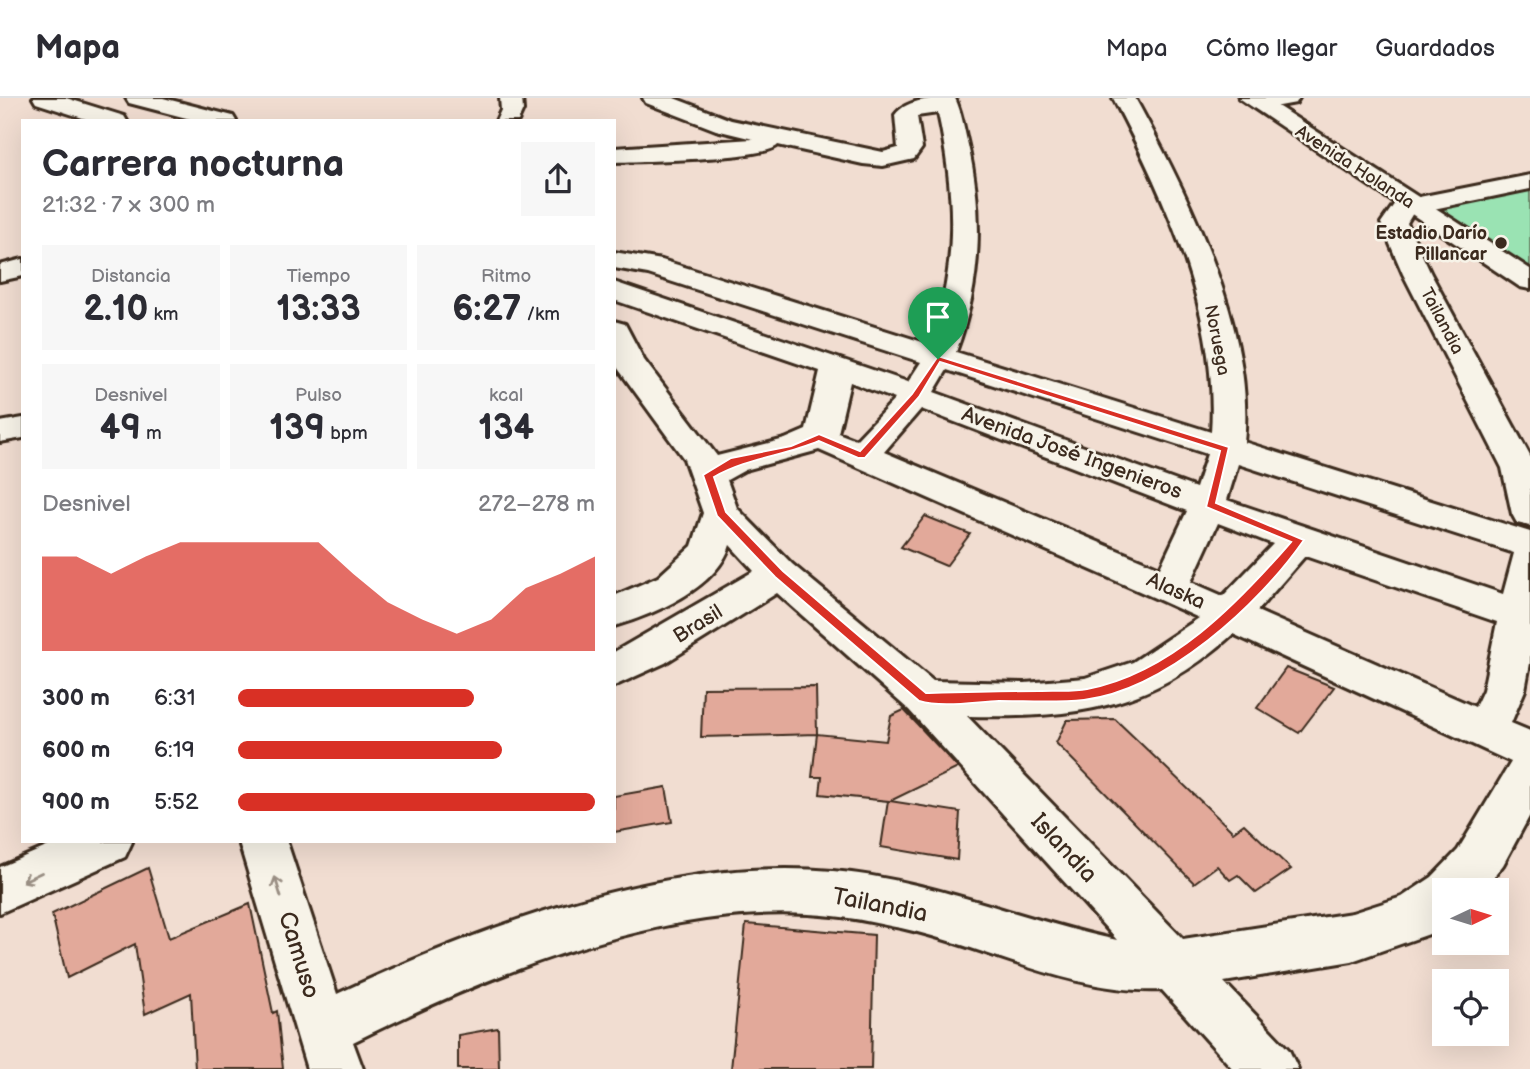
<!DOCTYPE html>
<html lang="es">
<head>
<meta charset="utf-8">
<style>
  :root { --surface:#fff; --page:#f7f7f7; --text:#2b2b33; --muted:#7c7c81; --line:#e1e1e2; --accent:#d93025 }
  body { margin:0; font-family:"Balsamiq Sans",sans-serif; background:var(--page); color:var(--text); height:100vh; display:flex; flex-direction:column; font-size:26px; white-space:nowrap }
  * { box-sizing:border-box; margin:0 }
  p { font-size:23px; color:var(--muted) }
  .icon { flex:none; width:38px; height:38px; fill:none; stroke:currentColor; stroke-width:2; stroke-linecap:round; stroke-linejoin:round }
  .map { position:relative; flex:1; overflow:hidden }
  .panel { position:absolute; left:21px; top:21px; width:595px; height:724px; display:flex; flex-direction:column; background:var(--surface); border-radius:0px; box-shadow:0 7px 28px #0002 }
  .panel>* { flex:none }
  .needle { width:46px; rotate:86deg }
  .tools { position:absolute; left:1432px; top:780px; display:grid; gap:14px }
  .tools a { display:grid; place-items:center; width:77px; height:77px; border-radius:0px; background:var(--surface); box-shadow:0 7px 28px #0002; font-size:35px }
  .pin { position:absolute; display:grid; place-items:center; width:60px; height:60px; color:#fff; margin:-72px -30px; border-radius:50% 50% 50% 0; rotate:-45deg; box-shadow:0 0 7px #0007 }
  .pin .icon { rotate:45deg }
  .round { display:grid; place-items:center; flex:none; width:74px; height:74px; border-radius:0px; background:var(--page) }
  .headline { display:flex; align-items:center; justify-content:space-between; height:119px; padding:0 21px }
  h1 { font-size:38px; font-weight:800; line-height:52px }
  .metrics { display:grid; grid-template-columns:repeat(3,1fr); gap:10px; height:119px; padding:7px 21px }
  .metrics div { display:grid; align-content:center; border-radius:0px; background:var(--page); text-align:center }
  .metrics b { font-size:35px; font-weight:800 }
  .metrics small { font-size:19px; font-weight:400 }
  .metrics p { font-size:19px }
  .chart { height:196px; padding:14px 21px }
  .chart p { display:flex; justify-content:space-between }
  .chart svg { width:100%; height:126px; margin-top:7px; fill:var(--accent); opacity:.7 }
  ul { padding:0 21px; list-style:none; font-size:23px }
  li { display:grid; grid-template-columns:112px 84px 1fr; align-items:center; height:52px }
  li i { height:18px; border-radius:9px; background:var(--accent) }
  header { display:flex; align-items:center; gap:42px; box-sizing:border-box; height:98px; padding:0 35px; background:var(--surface); border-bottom:2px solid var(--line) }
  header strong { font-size:33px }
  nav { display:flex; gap:38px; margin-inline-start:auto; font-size:24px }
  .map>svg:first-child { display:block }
  .green { fill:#9ae3b3; stroke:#6a8668; stroke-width:2 }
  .building { fill:#e2a99a; stroke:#3b2a1e; stroke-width:2 }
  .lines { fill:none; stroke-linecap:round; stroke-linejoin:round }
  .minor-casing { stroke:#3b2a1e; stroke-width:6 }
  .tertiary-casing { stroke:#3b2a1e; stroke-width:6 }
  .minor { fill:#f7f3e8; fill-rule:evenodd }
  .tertiary { fill:#f7f3e8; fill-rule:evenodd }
  .oneway { stroke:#998e83 }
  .route { fill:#d93025; stroke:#fff; stroke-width:2; fill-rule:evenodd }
  .poi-dot { fill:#3b2a1e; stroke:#f7f3e8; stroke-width:2.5 }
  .labels { text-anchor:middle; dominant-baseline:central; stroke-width:5; stroke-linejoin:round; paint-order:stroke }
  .far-street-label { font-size:18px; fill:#3b2a1e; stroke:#f7f3e8 }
  .far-poi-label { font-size:18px; font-weight:bold; fill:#3b2a1e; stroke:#f7f3e8; text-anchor:end }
  .street-label { font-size:21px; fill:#3b2a1e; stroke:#f7f3e8 }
  .near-street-label { font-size:24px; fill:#3b2a1e; stroke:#f7f3e8 }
</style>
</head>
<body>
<header>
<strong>Mapa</strong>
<nav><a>Mapa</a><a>Cómo llegar</a><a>Guardados</a></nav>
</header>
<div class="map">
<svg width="1530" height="971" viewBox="0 0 1530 971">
  <rect width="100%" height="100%" fill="#f1ddd1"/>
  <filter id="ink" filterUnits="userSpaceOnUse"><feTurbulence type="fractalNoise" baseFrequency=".0143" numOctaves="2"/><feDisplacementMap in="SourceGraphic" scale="14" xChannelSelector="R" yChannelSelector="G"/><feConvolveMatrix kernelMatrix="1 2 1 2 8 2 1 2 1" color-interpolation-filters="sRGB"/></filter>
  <g filter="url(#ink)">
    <path class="green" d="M1530,84V183L1413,107Z"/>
    <path class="building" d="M925,418L970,436L946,468L901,449Z
      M1286,570L1334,589L1299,635L1257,610Z
      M816,589L817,636L701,639L703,590Z
      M904,612L958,670L890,703L960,714L957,762L881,749L888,703L820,696L822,679H812L817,636L886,643L891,618Z
      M1115,621L1233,734L1244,726L1291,771L1256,795L1238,777L1230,782L1217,768L1194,785L1056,645L1067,622Z
      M666,689L672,724L614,734V698Z
      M148,770L169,840L250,806L273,915L277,913L283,971H195L191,895L145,916L135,846L67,880L52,816Z
      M746,826L874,837L871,971H731Z
      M498,930L499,971H458V937Z"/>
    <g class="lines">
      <defs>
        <path id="minor" d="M33,0H66L124,18L127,23H92L36,5Z
          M126,0H163L233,18L236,23H198L129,5Z
          M500,0H522L523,12L518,23H496L501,12Z
          M643,0H674L731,22L883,54L898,50L895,17C907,0 937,0 955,0C962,15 964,31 968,47C984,117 981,187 956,254L1211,334C1219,217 1166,101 1113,0H1135C1188,96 1256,232 1244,344L1530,434V565L1525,592L1511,625L1530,633V717L1503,767L1483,793H1444V827L1435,834L1352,863L1224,884L1289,952L1298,971H1233L1162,892C1071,896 988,849 901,830C879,826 856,820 833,818C673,800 494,874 353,944L363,971H307L239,744H287L337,896C484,827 669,758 833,773C929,781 1022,822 1117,842L909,612L777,495L665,565L614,588V554L754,473L730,447C717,490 653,517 614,528V498L658,479L692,448L703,415L684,361L614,265V223L625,226L644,262L717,358L785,341L806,332L820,273L614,202V184L908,284L921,264L648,176L614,170V154L662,162L929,246C959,170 955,93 938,15L917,18L922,50L914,61L883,68L863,66L778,47C768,61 639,63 614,64V50L753,41L716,32L646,5ZM947,272L1207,356L1196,390L934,294ZM850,284L895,301L856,342L838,335ZM921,311L1187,413L1160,470L884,354ZM819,352L1155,500L1199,520L1133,564L1085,580L1025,585L933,583L792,466L737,410L727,382L745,372ZM1238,366L1514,455L1503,496L1227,402ZM1218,425L1273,446L1223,498L1191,484ZM1305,458L1497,524L1483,592L1475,609L1257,513ZM1233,536L1511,664L1458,752L1432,779L1402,799L1352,815L1183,841L967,618C1077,620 1149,612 1233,536Z
          M1250,0H1299L1296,5L1258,12L1247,5Z
          M1530,77V91L1419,114L1413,115L1407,125L1431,176L1530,358V428L1517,425L1512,416L1502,370L1403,176L1381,125L1395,105L1404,102Z
          M23,161V178L0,183V167Z
          M23,320V340L0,344V324Z
          M58,744H132L125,759L0,815V769Z"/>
        <path id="tertiary" d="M1239,0H1265L1530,171V191L1520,189Z"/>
      </defs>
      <use href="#minor" class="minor-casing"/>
      <use href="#tertiary" class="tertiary-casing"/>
      <use href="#minor" class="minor"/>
      <use href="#tertiary" class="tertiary"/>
    </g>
    <defs><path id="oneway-shaft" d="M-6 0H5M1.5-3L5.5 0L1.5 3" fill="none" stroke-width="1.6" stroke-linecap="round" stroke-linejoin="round" transform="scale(1.75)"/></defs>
    <g class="oneway">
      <use href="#oneway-shaft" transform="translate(32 779) rotate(155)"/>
      <use href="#oneway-shaft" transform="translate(278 789) rotate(-107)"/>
    </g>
  </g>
  <path class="route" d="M938,258L1229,349L1216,405L1304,442C1259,507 1166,592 1084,602C1056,605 1027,603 999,603C975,604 942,610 919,603L775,479L717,418L703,377L731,360L791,348L819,336L860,353L912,296ZM940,264L1220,353L1206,409L1291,444C1237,506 1171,575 1087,591C1072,594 1054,592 1039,593C1001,593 964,594 926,595L783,473L726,414L714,379C747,360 784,358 819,343L858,360H865L919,299Z"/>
  <circle class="poi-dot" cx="1501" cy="145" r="7"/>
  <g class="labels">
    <g class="far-street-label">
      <text transform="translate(1355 69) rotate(33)">Avenida Holanda</text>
      <text transform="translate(1442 223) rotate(62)">Tailandia</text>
      <text transform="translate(1217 242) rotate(79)">Noruega</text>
    </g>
    <g class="far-poi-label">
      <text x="1487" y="135">Estadio Darío<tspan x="1487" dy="21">Pillancar</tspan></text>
    </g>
    <g class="street-label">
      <text transform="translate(1072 355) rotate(20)">Avenida José Ingenieros</text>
      <text transform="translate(1176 493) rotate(24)">Alaska</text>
      <text transform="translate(698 526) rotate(-32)">Brasil</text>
    </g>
    <g class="near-street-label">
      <text transform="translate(1064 750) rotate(47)">Islandia</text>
      <text transform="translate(880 807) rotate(11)">Tailandia</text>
      <text transform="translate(299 857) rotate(73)">Camuso</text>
    </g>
  </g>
</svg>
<div class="tools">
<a><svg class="needle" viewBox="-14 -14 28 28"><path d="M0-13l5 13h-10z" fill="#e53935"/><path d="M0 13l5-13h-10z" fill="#7c7c81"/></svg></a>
<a><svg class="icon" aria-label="locate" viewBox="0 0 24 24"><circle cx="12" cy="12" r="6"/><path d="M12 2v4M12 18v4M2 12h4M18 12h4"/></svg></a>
</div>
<div class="pin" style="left:938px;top:261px;background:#1e9e55"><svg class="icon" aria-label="arrive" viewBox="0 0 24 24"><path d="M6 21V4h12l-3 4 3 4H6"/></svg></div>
<section class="panel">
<div class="headline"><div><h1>Carrera nocturna</h1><p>21:32 · 7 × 300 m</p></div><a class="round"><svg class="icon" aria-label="share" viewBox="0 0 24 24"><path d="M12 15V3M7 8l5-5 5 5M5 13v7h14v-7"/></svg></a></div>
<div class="metrics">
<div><p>Distancia</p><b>2.10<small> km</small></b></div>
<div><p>Tiempo</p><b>13:33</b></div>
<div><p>Ritmo</p><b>6:27<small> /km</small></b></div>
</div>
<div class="metrics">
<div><p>Desnivel</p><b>49<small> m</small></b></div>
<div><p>Pulso</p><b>139<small> bpm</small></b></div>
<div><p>kcal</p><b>134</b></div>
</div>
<div class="chart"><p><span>Desnivel</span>272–278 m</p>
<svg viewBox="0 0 160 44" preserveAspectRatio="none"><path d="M0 44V11L10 11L20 17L30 11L40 6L50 6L60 6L70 6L80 6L90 17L100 27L110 33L120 38L130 33L140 22L150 17L160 11V44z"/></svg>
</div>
<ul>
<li><b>300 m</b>6:31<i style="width:66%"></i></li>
<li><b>600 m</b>6:19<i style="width:74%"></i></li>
<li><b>900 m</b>5:52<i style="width:100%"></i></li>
</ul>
</section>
</div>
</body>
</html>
